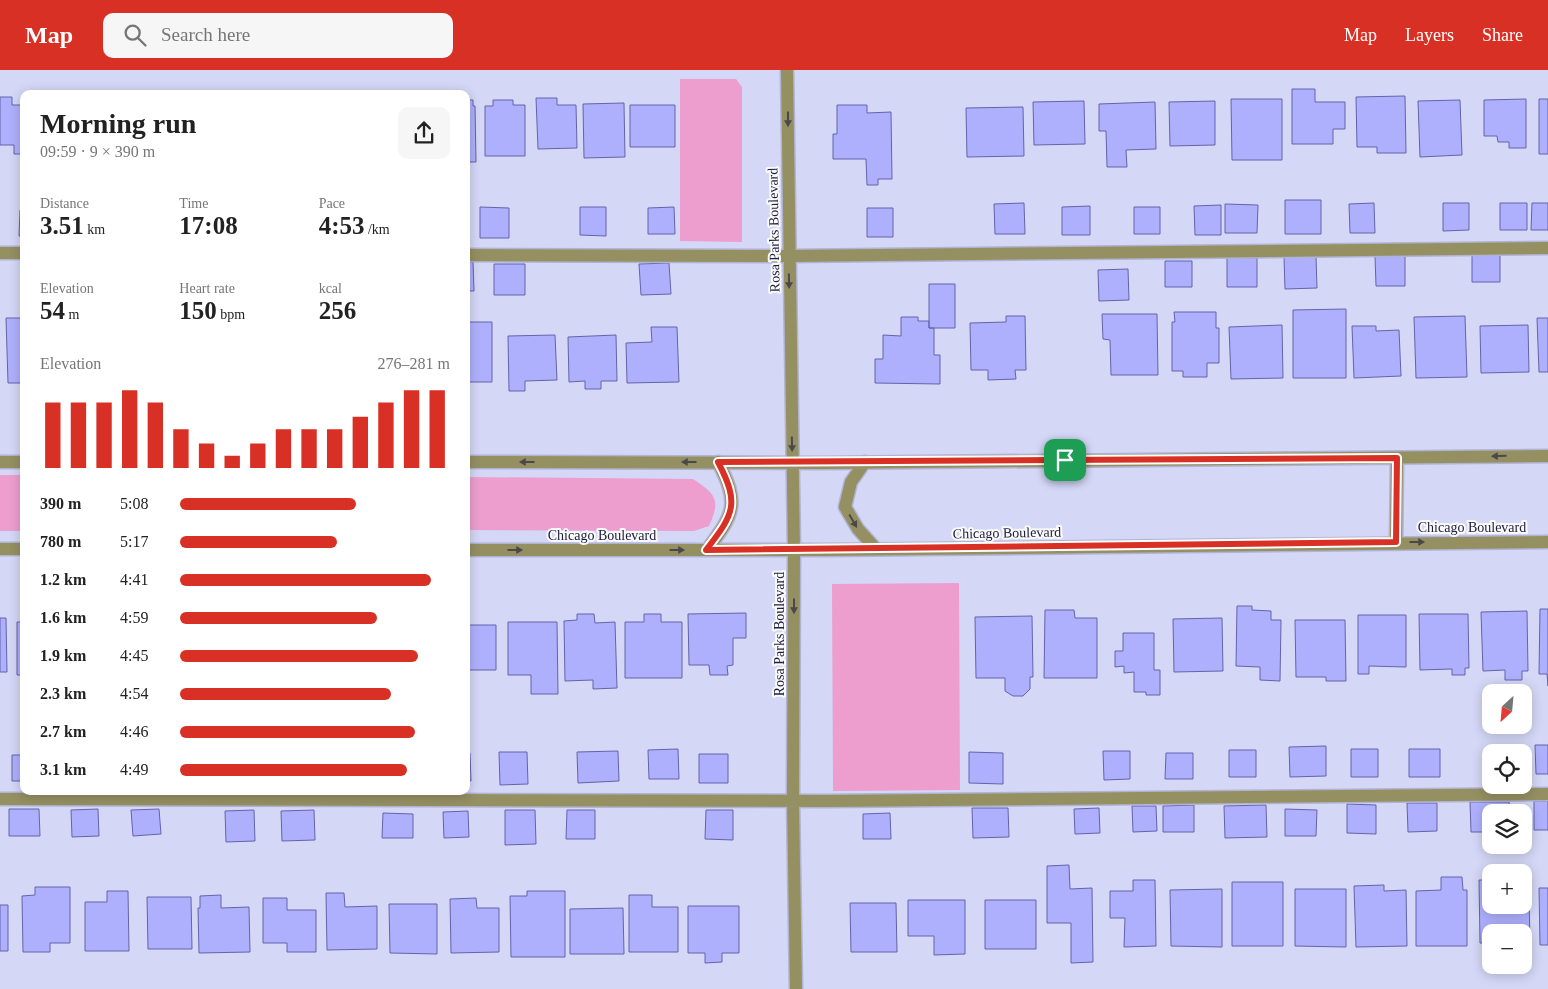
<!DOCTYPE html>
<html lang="en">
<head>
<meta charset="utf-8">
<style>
  :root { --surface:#fff; --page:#f6f6f6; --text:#222; --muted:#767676; --accent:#d93025 }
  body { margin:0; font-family:Georgia,serif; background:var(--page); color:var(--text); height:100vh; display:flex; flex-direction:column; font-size:19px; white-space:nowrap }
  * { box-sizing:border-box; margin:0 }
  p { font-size:16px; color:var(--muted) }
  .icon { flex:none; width:28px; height:28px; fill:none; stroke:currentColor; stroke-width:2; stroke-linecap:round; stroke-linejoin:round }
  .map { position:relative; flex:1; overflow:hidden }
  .side { position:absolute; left:20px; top:20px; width:450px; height:705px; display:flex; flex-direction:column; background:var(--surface); border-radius:10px; box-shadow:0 2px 12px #0003 }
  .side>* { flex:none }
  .needle { width:32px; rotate:206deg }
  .controls { position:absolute; left:1482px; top:614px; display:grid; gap:10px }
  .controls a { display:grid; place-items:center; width:50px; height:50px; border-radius:10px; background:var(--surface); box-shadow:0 2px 12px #0003; font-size:25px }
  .pin { position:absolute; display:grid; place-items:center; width:42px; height:42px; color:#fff; margin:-21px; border-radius:10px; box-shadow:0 2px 8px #0006 }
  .round { display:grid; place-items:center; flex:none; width:52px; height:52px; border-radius:10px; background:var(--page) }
  .overview { display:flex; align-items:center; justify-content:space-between; height:85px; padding:0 20px }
  h1 { font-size:28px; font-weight:800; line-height:38px }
  .figures { display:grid; grid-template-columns:repeat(3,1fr); gap:8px; height:85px; padding:5px 20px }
  .figures div { display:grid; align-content:center }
  .figures b { font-size:25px; font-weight:800 }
  .figures small { font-size:14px; font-weight:400 }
  .figures p { font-size:14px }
  .chart { height:140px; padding:10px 20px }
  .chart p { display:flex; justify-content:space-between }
  .chart svg { width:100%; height:90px; margin-top:5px; stroke:var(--accent); stroke-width:6 }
  ul { padding:0 20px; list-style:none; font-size:16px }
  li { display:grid; grid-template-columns:80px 60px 1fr; align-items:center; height:38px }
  li i { height:12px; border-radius:6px; background:var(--accent) }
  header { display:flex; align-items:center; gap:30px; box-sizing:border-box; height:70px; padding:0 25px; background:var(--accent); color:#fff }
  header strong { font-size:24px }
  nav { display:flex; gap:28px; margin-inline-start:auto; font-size:18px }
  .search { width:350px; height:45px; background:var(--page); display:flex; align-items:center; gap:12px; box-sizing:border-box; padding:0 18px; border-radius:10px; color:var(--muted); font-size:19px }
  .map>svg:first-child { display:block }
  .green { fill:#ed9ecf }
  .building { fill:#aeb0fd; stroke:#6463aa }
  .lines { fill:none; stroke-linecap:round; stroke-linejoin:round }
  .minor-casing { stroke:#b0b3d1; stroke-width:15 }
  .minor { stroke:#959062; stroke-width:12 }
  .oneway { fill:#4a484b }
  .route-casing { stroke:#fff; stroke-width:10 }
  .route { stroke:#d93025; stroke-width:6 }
  .labels { text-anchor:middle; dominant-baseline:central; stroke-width:4; stroke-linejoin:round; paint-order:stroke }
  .street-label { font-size:14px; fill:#21213f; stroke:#fafafa }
</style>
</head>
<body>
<header>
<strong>Map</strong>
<div class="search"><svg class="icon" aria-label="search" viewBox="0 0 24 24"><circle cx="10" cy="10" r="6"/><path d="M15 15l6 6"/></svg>Search here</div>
<nav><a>Map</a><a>Layers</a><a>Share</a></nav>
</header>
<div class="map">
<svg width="1548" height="919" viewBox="0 0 1548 919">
  <rect width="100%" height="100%" fill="#d4d7f6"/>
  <path class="green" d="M680,9H736L742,17V172L680,171Z
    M0,405H24V461H0Z
    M466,407L693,409C716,424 721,430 709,456L694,461L466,460Z
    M959,513L960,720L833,721L832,514Z"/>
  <path class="building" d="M1292,19H1315V32H1345V59H1333V74H1292Z
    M1405,26L1406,83H1377V77H1357L1356,27Z
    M0,27H12V35H24V84H14V75H0Z
    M536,28H557V35H576L577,78L538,79Z
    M1231,29H1282V90H1232Z
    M1526,29V78H1509V72H1498L1497,66H1484V30Z
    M1539,29H1548V84H1539Z
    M466,30H473V36H475L476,92H466Z
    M493,30H513V35H525V86H485V36H493Z
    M1460,30L1462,85L1420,87L1418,31Z
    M1084,31L1085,74L1034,75L1033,32Z
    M1215,31V75L1170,76L1169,32Z
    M1155,32L1156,79L1126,80L1127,97H1107L1106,61H1099V34Z
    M624,33L625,87L584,88L583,34Z
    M630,35H675V77H630Z
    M837,35H867V43L891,42L892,109H878V115H867L866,89H833V64H837Z
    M1023,37L1024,86L967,87L966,38Z
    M1285,130H1321V164H1285Z
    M1024,133L1025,164H995L994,134Z
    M1374,133L1375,163H1350L1349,134Z
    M1443,133H1469V160L1443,161Z
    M1500,133H1527V160H1500Z
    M1532,133H1548V160H1531Z
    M1225,134L1258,135L1257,163H1225Z
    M1221,135V165H1195L1194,136Z
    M1090,136V165H1062V137Z
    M480,137L509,138V168H480Z
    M580,137H606V166L580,165Z
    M674,137L675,164H648V138Z
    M1134,137H1160V164H1134Z
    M867,138H893V167H867Z
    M20,140H24V166H19Z
    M1472,185H1500V212H1472Z
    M1316,186L1317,218L1285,219L1284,187Z
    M1375,186H1405V216H1376Z
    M1227,187L1257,188V217H1227Z
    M1165,191H1192V217H1165Z
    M466,192H473L474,221H466Z
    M669,193L671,224L641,225L639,194Z
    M494,194H525V225H494Z
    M1128,199L1129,230L1099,231L1098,200Z
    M929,214H955V258H929Z
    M1346,239V308H1293V240Z
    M1174,242H1216V258H1219V293H1207V307H1183V301H1172V252H1175Z
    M1102,244H1157L1158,305H1111L1110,270L1103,269Z
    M1006,246H1025L1026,300H1015L1016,309L988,310V300H971L970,253L1006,252Z
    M1465,246L1467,307L1416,308L1414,247Z
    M901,247H918V251H929V258H934V285H940V314L875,313V289H883V265L901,266Z
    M6,248H24V313H8Z
    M1537,248H1548V302H1539Z
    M466,252H492V312H466Z
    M1282,255L1283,308L1231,309L1229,257Z
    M1528,255L1529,302L1481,303L1480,256Z
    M1352,256H1376V261L1399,260L1401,306L1354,308Z
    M651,257H677L679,312L627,313L626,273L652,272Z
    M555,265L557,310L525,311V321H509L508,266Z
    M616,265L617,311H601V319H585V311L569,312L568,267Z
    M1237,536H1252V540L1271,541V550H1281L1280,611L1260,610V597L1236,596Z
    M1540,539H1548V616L1547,604H1539Z
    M1045,540H1074L1075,548H1097V608H1044Z
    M1527,541L1528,601H1522V610H1505V600L1483,601L1481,542Z
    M746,543V568H733V595L727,596L728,605H710L709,595H689L688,544Z
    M577,544H594L595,553L615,552L617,618L593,619V610L565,611L564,551L577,550Z
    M644,544H661V552H682V608H625V552H644Z
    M1419,544H1468L1469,598H1465V605H1452V599L1420,600Z
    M1358,545H1406V597L1369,596V604H1358Z
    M1032,546L1033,607H1030V619L1023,626H1013L1005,621V608H976L975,547Z
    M0,548H6L7,602H0Z
    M1222,548L1223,601L1174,602L1173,549Z
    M1295,550H1345L1346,611H1326V607H1296Z
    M17,552H24V605H17Z
    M508,552H557L558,624H531V605H508Z
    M466,555H496V600H466Z
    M1123,563H1154V600H1160V625H1146V622H1134V602L1124,603V596L1115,597V581H1123Z
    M1535,675H1548V704H1536Z
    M1326,676V706L1290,707L1289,677Z
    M678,679L679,709H649L648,680Z
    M1351,679H1378V707H1351Z
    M1409,679H1440V707H1409Z
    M1229,680H1256V707H1229Z
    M618,681L619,711L578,713L577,682Z
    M1103,681H1130V709L1104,710Z
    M499,682H527L528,714L500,715Z
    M969,682L1003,683V714L969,713Z
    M466,683H470L471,711H466Z
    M1166,683H1193V709H1165Z
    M699,684H728V713H699Z
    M12,685H24V711H12Z
    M1534,731H1548V760H1534Z
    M1470,732H1509L1510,742H1491V762H1471Z
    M1407,733H1437V761L1408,762Z
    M1347,734L1376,735V764L1347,763Z
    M1194,735V762H1163V736Z
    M1266,735L1267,767L1225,768L1224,736Z
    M1132,736H1156L1157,761L1133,762Z
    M972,738H1008L1009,767L973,768Z
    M1099,738L1100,763L1075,764L1074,739Z
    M9,739H39L40,766H9Z
    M98,739L99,766L72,767L71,740Z
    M159,739L161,764L133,766L131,740Z
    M1285,739L1317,740L1316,766H1285Z
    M254,740L255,771L226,772L225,741Z
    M314,740L315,770L282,771L281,741Z
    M505,740H535L536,774L505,775Z
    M567,740H595V769H566Z
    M706,740H733V770L705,769Z
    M468,741L469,767L444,768L443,742Z
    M383,743L413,744V768H382Z
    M890,743L891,769H863V744Z
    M1069,795L1070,819L1092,818L1093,892L1071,893V853H1047V796Z
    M1441,807H1462L1463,820H1467V876H1416V821L1441,820Z
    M1133,810H1155L1156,876L1124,877L1125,848H1110V821H1133Z
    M1479,810H1491V835H1524V826H1529L1530,872H1524V862H1491V873H1480Z
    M1232,812H1283V876H1232Z
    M1384,815V821L1406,820L1407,876L1356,877L1354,816Z
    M35,817H70V873H50V882H23L22,826L35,825Z
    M1539,818H1548V875H1540Z
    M1222,819V877L1171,876L1170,820Z
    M1295,819H1346V877L1295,876Z
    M107,821H128L129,881H85V832H107Z
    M527,821H565V887H511L510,826H527Z
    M326,823H344L345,837L377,836V879L327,880Z
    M221,825V838L249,837L250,882L199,883L198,838H200V826Z
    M629,825H652V837H678V882H629Z
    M147,827H191L192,879H148Z
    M263,828H287V840H316V882H287V873H263Z
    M476,828L477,838H499V882L451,883L450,829Z
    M908,830H965V884L934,885V866H908Z
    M985,830H1036V879H985Z
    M850,833H896L897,882H851Z
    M389,834H437V884L390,883Z
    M0,835H8V881H0Z
    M688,836H739V883H722V892L705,893V883H688Z
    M623,838L624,884H570V839Z"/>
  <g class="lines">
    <defs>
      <path id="minor" d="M787,0L794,480L793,730L796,919
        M0,183H24
        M466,185L789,186L1548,178
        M0,392H24
        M466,392L822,393L1548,386
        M865,392L851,412L845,437L858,459L876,479
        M1396,473L1397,388
        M0,479H24
        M466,480H827L1548,472
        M707,480C734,444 740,434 718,392
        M0,729L826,731L1548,724"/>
    </defs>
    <use href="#minor" class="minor-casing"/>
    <use href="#minor" class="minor"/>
  </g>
  <defs><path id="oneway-solid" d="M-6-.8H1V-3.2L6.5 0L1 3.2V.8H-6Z" transform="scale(1.25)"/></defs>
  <g class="oneway">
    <use href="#oneway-solid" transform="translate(788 49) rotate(90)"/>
    <use href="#oneway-solid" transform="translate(789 211) rotate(89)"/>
    <use href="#oneway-solid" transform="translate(792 374) rotate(89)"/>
    <use href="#oneway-solid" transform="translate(1499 386) rotate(179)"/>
    <use href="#oneway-solid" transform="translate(527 392) rotate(-180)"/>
    <use href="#oneway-solid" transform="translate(689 392) rotate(-180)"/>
    <use href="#oneway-solid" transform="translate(853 451) rotate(60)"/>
    <use href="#oneway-solid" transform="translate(1417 472)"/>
    <use href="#oneway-solid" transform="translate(515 480)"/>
    <use href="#oneway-solid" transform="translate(677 480)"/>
    <use href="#oneway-solid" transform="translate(794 536) rotate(90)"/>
  </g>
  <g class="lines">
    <defs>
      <path id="route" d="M1397,388L1396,472L706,480C734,444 740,434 718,392Z"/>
    </defs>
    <use href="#route" class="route-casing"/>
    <use href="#route" class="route"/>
  </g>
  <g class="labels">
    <g class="street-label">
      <text transform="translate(774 160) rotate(-91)">Rosa Parks Boulevard</text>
      <text x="1472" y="457">Chicago Boulevard</text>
      <text transform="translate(1007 463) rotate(-1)">Chicago Boulevard</text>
      <text x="602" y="465">Chicago Boulevard</text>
      <text transform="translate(779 564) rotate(-90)">Rosa Parks Boulevard</text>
    </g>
  </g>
</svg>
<div class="controls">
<a><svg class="needle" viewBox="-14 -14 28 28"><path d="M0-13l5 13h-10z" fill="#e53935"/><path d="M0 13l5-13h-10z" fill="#767676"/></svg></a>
<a><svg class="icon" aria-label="locate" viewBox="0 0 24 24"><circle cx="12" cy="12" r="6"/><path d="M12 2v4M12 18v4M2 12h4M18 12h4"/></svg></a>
<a><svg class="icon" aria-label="layers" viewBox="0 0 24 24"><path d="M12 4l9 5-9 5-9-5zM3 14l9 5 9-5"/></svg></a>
<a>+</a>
<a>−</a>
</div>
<div class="pin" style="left:1065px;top:390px;background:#1e9e55"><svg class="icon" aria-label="arrive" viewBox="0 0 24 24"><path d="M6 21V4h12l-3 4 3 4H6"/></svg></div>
<section class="side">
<div class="overview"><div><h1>Morning run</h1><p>09:59 · 9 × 390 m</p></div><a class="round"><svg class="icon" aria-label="share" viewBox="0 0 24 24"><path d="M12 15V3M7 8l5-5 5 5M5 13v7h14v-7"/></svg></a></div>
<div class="figures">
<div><p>Distance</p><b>3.51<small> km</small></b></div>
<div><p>Time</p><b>17:08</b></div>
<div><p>Pace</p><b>4:53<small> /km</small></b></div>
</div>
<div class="figures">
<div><p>Elevation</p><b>54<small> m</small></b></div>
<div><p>Heart rate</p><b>150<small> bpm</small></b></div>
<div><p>kcal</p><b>256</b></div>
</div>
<div class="chart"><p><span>Elevation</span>276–281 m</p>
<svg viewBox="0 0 160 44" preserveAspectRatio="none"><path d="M5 44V12M15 44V12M25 44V12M35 44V6M45 44V12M55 44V25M65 44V32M75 44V38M85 44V32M95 44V25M105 44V25M115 44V25M125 44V19M135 44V12M145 44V6M155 44V6"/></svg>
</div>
<ul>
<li><b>390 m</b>5:08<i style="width:65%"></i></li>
<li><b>780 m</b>5:17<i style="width:58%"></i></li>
<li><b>1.2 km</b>4:41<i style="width:93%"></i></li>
<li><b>1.6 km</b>4:59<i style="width:73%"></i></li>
<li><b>1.9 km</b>4:45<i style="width:88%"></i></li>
<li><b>2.3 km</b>4:54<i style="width:78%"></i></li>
<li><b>2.7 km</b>4:46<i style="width:87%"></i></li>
<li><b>3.1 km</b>4:49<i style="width:84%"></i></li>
</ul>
</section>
</div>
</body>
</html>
